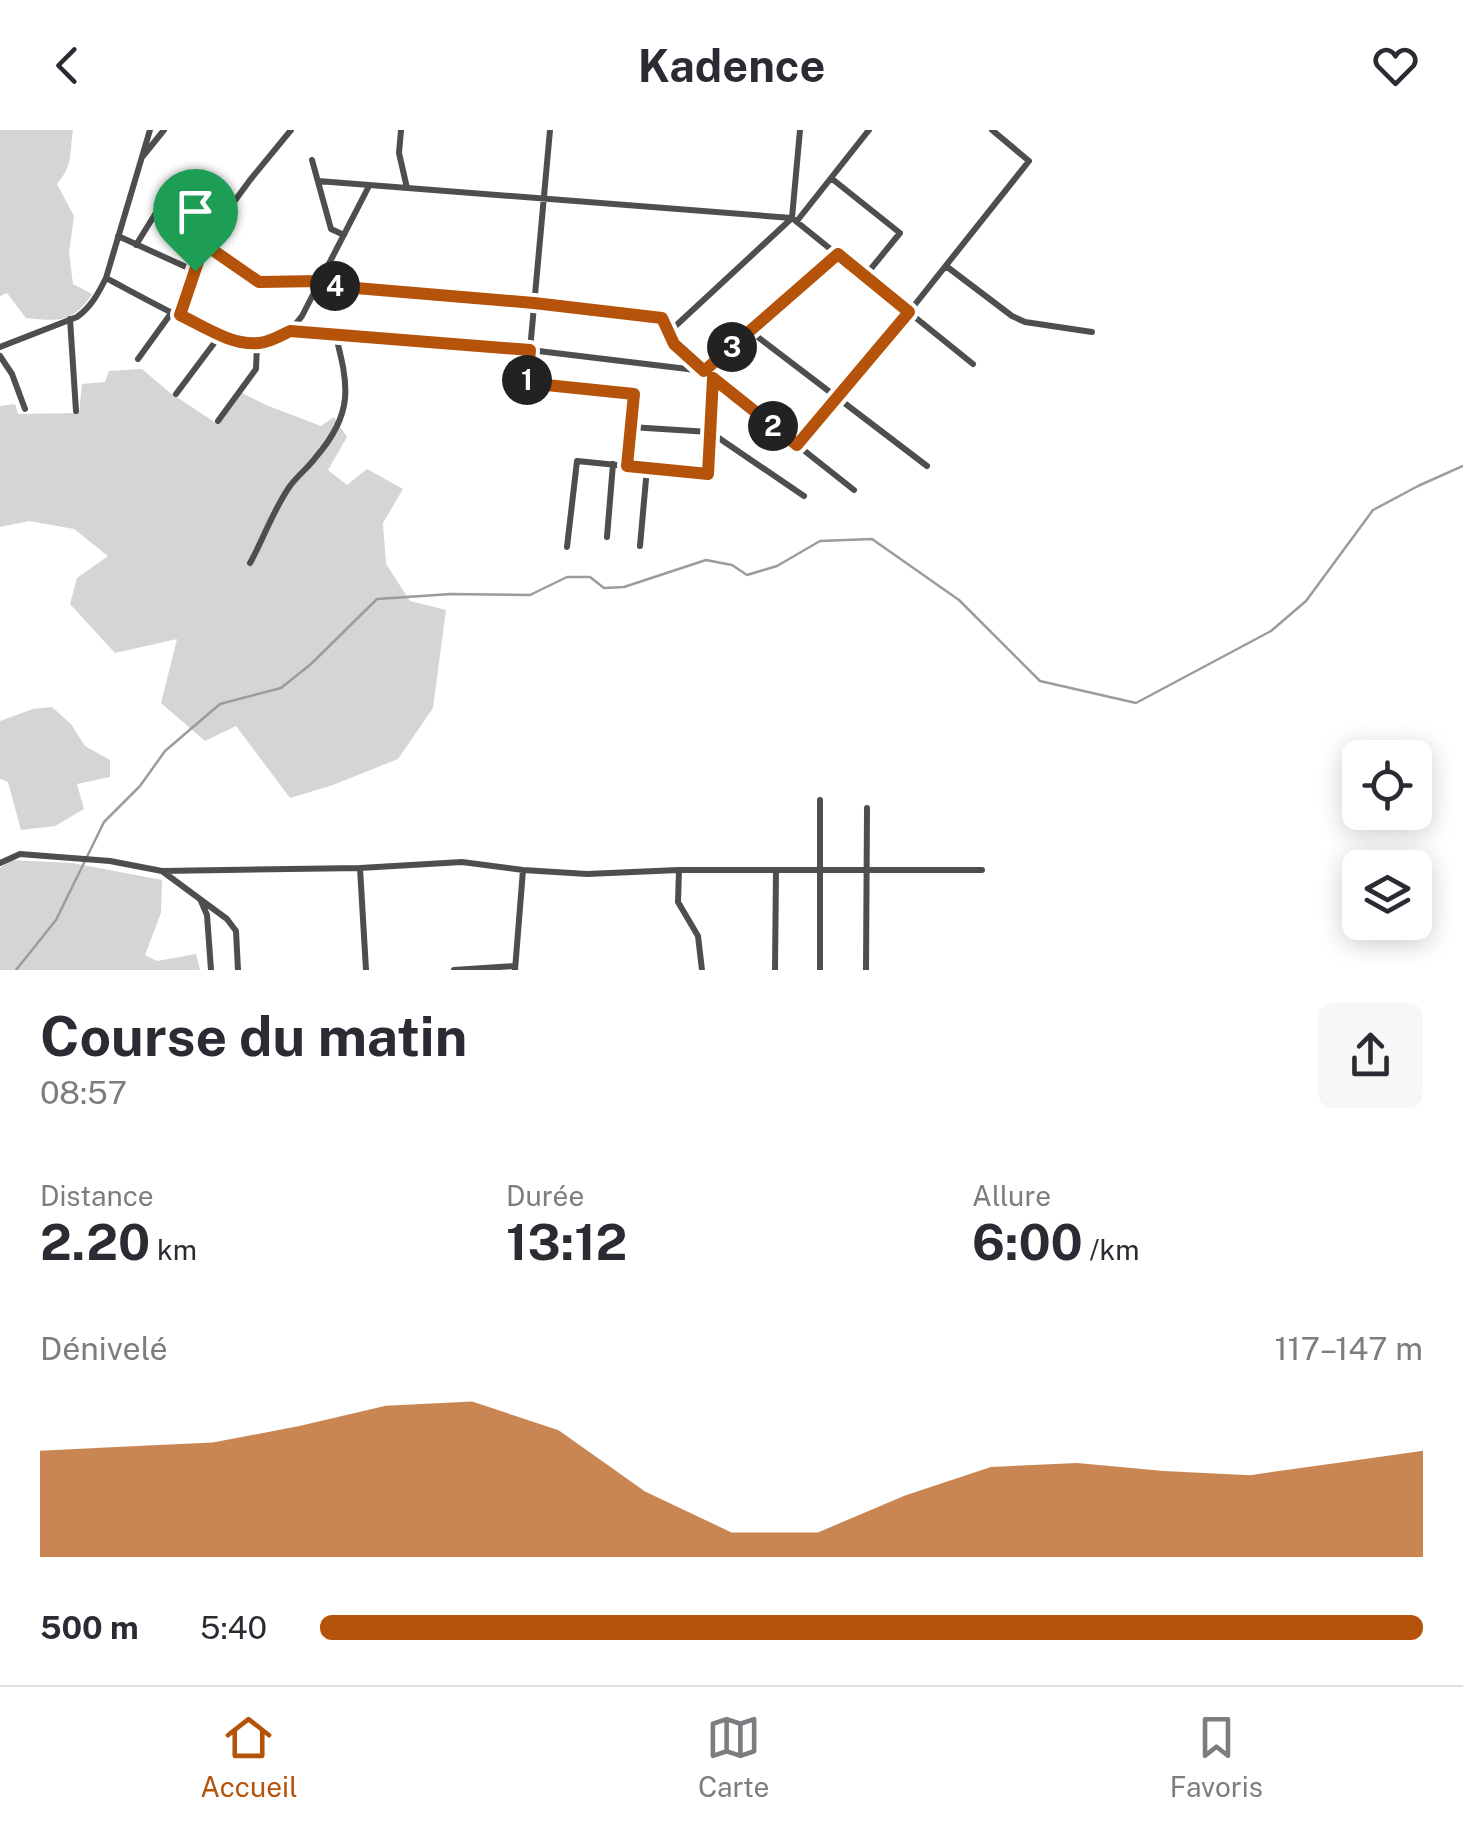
<!DOCTYPE html>
<html lang="fr">
<head>
<meta charset="utf-8">
<style>
  :root { --surface:#fff; --page:#f7f7f7; --text:#2b2b33; --muted:#7c7c81; --line:#e1e1e2; --accent:#b45309 }
  body { margin:0; font-family:"Public Sans",sans-serif; background:var(--page); color:var(--text); height:100vh; display:flex; flex-direction:column; font-size:38px; white-space:nowrap }
  * { box-sizing:border-box; margin:0 }
  p { font-size:32px; color:var(--muted) }
  .icon { flex:none; width:55px; height:55px; fill:none; stroke:currentColor; stroke-width:2; stroke-linecap:round; stroke-linejoin:round }
  .map { position:relative; height:840px; overflow:hidden }
  .sheet { display:flex; flex-direction:column; background:var(--surface); flex:1 }
  .sheet>* { flex:none }
  .controls { position:absolute; left:1342px; top:610px; display:grid; gap:20px }
  .controls a { display:grid; place-items:center; width:90px; height:90px; border-radius:15px; background:var(--surface); box-shadow:0 5px 25px #0003; font-size:50px }
  .pin { position:absolute; display:grid; place-items:center; width:85px; height:85px; color:#fff; margin:-102px -42px; border-radius:50% 50% 50% 0; rotate:-45deg; box-shadow:0 0 10px #0007 }
  .pin .icon { rotate:45deg }
  .km { position:absolute; width:50px; height:50px; margin:-25px; border-radius:50%; background:#222; color:#fff; font-size:28px; line-height:50px; text-align:center }
  .round { display:grid; place-items:center; flex:none; width:105px; height:105px; border-radius:15px; background:var(--page) }
  .summary { display:flex; align-items:center; justify-content:space-between; height:170px; padding:0 40px }
  h1 { font-size:55px; font-weight:700; line-height:75px }
  .metrics { display:grid; grid-template-columns:repeat(3,1fr); gap:15px; height:170px; padding:10px 40px }
  .metrics div { display:grid; align-content:center }
  .metrics b { font-size:50px; font-weight:700 }
  .metrics small { font-size:28px; font-weight:400 }
  .metrics p { font-size:28px }
  .chart { height:280px; padding:20px 40px }
  .chart p { display:flex; justify-content:space-between }
  .chart svg { width:100%; height:180px; margin-top:10px; fill:var(--accent); opacity:.7 }
  ul { padding:0 40px; list-style:none; font-size:32px }
  li { display:grid; grid-template-columns:160px 120px 1fr; align-items:center; height:75px }
  li i { height:25px; border-radius:12px; background:var(--accent) }
  header { display:flex; justify-content:space-between; align-items:center; height:130px; padding:0 40px; background:var(--surface); font-size:45px; font-weight:700 }
  .tabs { display:flex; justify-content:space-around; align-items:center; height:140px; border-top:2px solid var(--line); background:var(--surface); font-size:28px; color:var(--muted) }
  .tabs a { display:grid; justify-items:center; gap:5px }
  .tabs .selected { color:var(--accent) }
  .map>svg:first-child { display:block }
  .green { fill:#d5d5d5 }
  .lines { fill:none; stroke-linecap:round; stroke-linejoin:round }
  .stream { stroke:#9c9c9c; stroke-width:2.5 }
  .minor { stroke:#4e4e4e; stroke-width:6 }
  .route-casing { stroke:#fff; stroke-width:20 }
  .route { stroke:#b45309; stroke-width:12 }
</style>
</head>
<body>
<header><svg class="icon" aria-label="back" viewBox="0 0 24 24"><path d="M15 5l-7 7 7 7"/></svg>Kadence<svg class="icon" aria-label="heart" viewBox="0 0 24 24"><path d="M12 20l-8-8c-3-5 5-10 8-4 3-6 11-1 8 4z"/></svg></header>
<div class="map">
<svg width="1463" height="840" viewBox="0 0 1463 840">
  <rect width="100%" height="100%" fill="#fff"/>
  <path class="green" d="M0,0H73C69,24 74,34 57,54L74,86L69,123L73,154L92,164C73,194 57,191 26,188L7,163L0,166Z
    M142,239L169,262L219,295L242,263L266,275L321,296L334,287L347,307L328,340L347,355L367,339L403,359L383,393L386,434L410,471L446,480L433,578L398,629L333,655L290,668L236,596L205,611L161,573L177,509L115,523L70,474L77,448L108,426L74,399L29,391L0,397V276L15,274L18,284L79,283L82,254L105,252L109,241Z
    M52,577L71,594L85,616L110,630V647L77,654L84,679L55,696L21,700L8,652L0,649V591L33,579Z
    M10,730L72,733L162,750L161,783L145,825L157,831L196,824L200,840H0V738Z"/>
  <g class="lines">
    <path class="stream" d="M16,840L56,790L104,692L140,656L165,621L220,574L281,558L311,534L377,469L451,464L530,465L567,447H590L604,458L624,457L706,430L732,435L747,445L777,436L820,411L872,409L959,470L1040,551L1136,573L1271,501L1306,471L1373,380L1418,356L1463,336"/>
    <path class="minor" d="M401,0L399,23L407,58
      M550,0L527,253L633,264L627,336
      M143,26L164,0
      M312,30L331,99L344,105
      M831,48L900,103L865,146
      M318,51L792,88L973,234
      M163,72L207,109
      M797,91L869,0
      M118,106L195,141
      M204,114L259,151H321
      M136,115L175,52
      M946,136L1012,186L1025,192L1092,202
      M106,148C137,164 225,215 257,214C275,213 292,200 302,186L369,56
      M320,155L534,173L662,188L674,214L690,230L854,360
      M180,185L207,109L250,50L291,0
      M70,189L76,281
      M290,201L530,220L704,241L838,125
      M750,201L927,336
      M669,202L792,88L800,0
      M0,217L77,187C91,177 98,164 106,148L150,0
      M0,226L12,244L25,279
      M138,229L172,182
      M176,264L221,204
      M218,291L256,239L257,214
      M630,297L710,302L804,366
      M797,315L909,182L1029,31L992,0
      M607,407L613,334
      M640,416L647,338
      M567,417L577,331L707,344L713,248
      M250,433C264,408 273,380 290,356C298,345 308,338 316,327C354,283 349,256 335,203
      M0,733L20,724L110,731L162,741L227,789L236,801L238,840
      M360,738L366,840
      M679,740L678,772L698,806L702,840
      M162,741L360,738L462,732L523,740L587,744L679,740H982
      M201,771L207,785L211,840
      M454,840L515,836
      M515,840L523,740
      M775,840L776,740
      M820,840V670
      M866,840L867,678"/>
  </g>
  <g class="lines">
    <defs>
      <path id="route" d="M204,114L259,152L322,151L320,155L534,173L662,188L674,214L704,241L838,124L909,182L797,315L713,248L708,344L627,336L634,264L527,253L530,220L290,201C280,206 270,212 259,213C232,216 203,196 180,185Z"/>
    </defs>
    <use href="#route" class="route-casing"/>
    <use href="#route" class="route"/>
  </g>
</svg>
<div class="controls">
<a><svg class="icon" aria-label="locate" viewBox="0 0 24 24"><circle cx="12" cy="12" r="6"/><path d="M12 2v4M12 18v4M2 12h4M18 12h4"/></svg></a>
<a><svg class="icon" aria-label="layers" viewBox="0 0 24 24"><path d="M12 4l9 5-9 5-9-5zM3 14l9 5 9-5"/></svg></a>
</div>
<div class="pin" style="left:195px;top:141px;background:#1e9e55"><svg class="icon" aria-label="arrive" viewBox="0 0 24 24"><path d="M6 21V4h12l-3 4 3 4H6"/></svg></div>
<b class="km" style="left:527px;top:250px">1</b>
<b class="km" style="left:773px;top:296px">2</b>
<b class="km" style="left:732px;top:217px">3</b>
<b class="km" style="left:335px;top:156px">4</b>
</div>
<section class="sheet">
<div class="summary"><div><h1>Course du matin</h1><p>08:57</p></div><a class="round"><svg class="icon" aria-label="share" viewBox="0 0 24 24"><path d="M12 15V3M7 8l5-5 5 5M5 13v7h14v-7"/></svg></a></div>
<div class="metrics">
<div><p>Distance</p><b>2.20<small> km</small></b></div>
<div><p>Durée</p><b>13:12</b></div>
<div><p>Allure</p><b>6:00<small> /km</small></b></div>
</div>
<div class="chart"><p><span>Dénivelé</span>117–147 m</p>
<svg viewBox="0 0 160 44" preserveAspectRatio="none"><path d="M0 44V18L10 17L20 16L30 12L40 7L50 6L60 13L70 28L80 38L90 38L100 29L110 22L120 21L130 23L140 24L150 21L160 18V44z"/></svg>
</div>
<ul>
<li><b>500 m</b>5:40<i style="width:100%"></i></li>
</ul>
</section>
<nav class="tabs">
<a class="selected"><svg class="icon" aria-label="home" viewBox="0 0 24 24"><path d="M3 11l9-7 9 7M6 9v11h12V9"/></svg>Accueil</a>
<a><svg class="icon" aria-label="map" viewBox="0 0 24 24"><path d="M3 6l6-2 6 2 6-2v14l-6 2-6-2-6 2zM9 4v14M15 6v14"/></svg>Carte</a>
<a><svg class="icon" aria-label="saved" viewBox="0 0 24 24"><path d="M7 4h10v16l-5-4-5 4z"/></svg>Favoris</a>
</nav>
</body>
</html>
